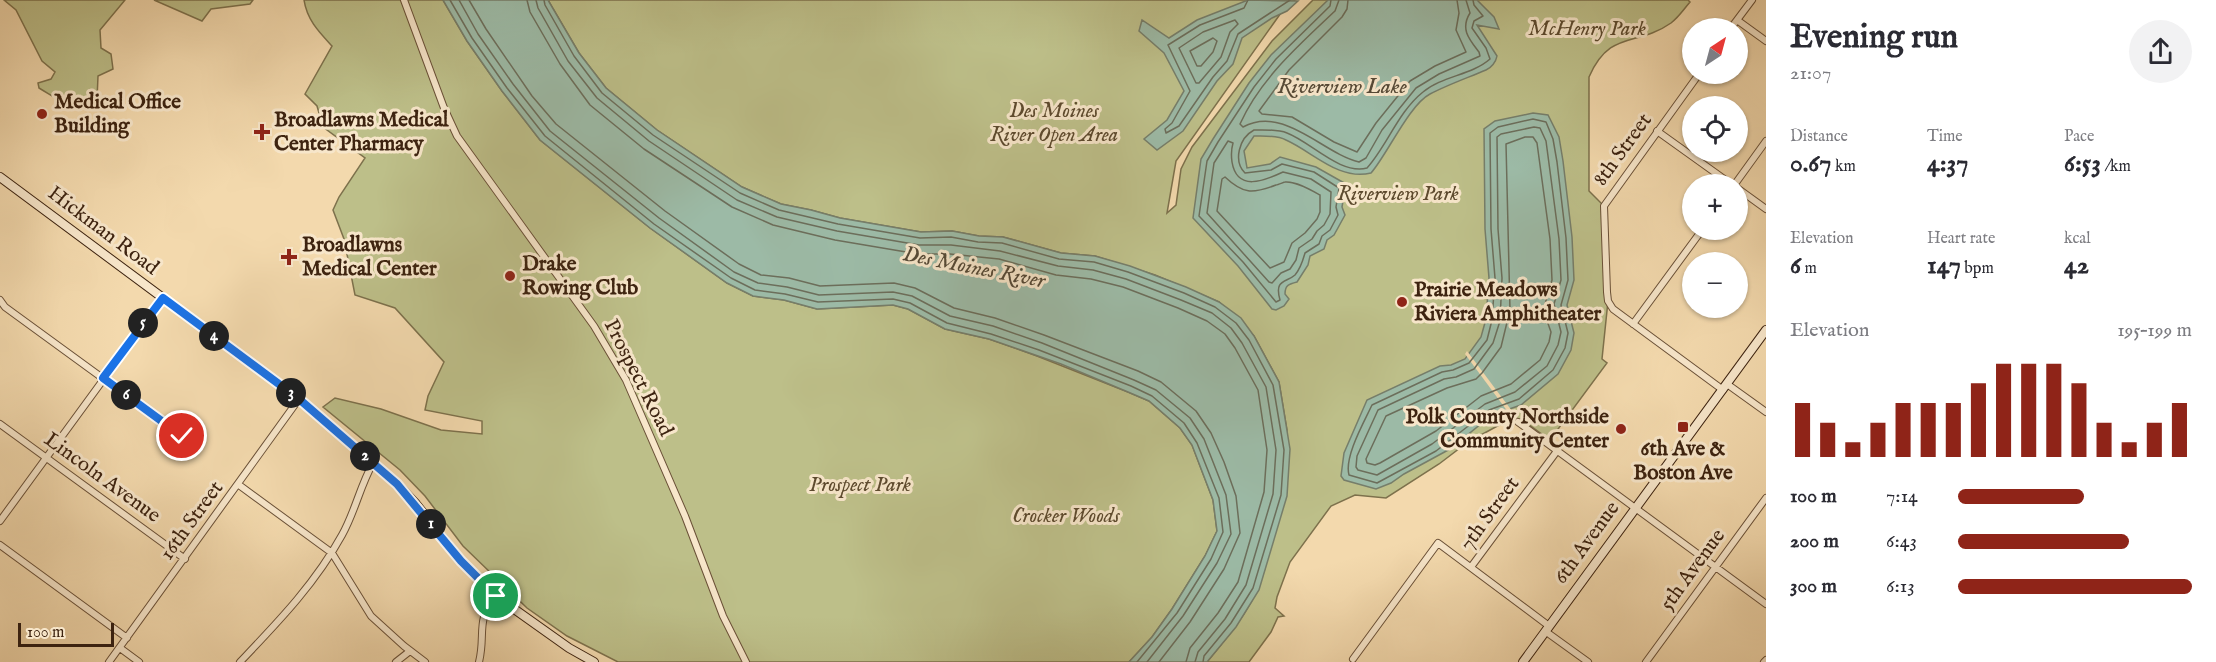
<!DOCTYPE html>
<html lang="en">
<head>
<meta charset="utf-8">
<style>
  :root { --surface:#fff; --page:#f2f2f3; --text:#2b2b33; --muted:#7c7c81; --accent:#8f2418 }
  body { margin:0; font-family:"IM FELL English",serif; background:var(--page); color:var(--text); height:100vh; display:flex; flex-direction:column; font-size:22px; white-space:nowrap }
  * { box-sizing:border-box; margin:0 }
  p { font-size:20px; color:var(--muted) }
  .icon { flex:none; width:33px; height:33px; fill:none; stroke:currentColor; stroke-width:2; stroke-linecap:round; stroke-linejoin:round }
  .map { position:relative; flex:1; overflow:hidden }
  .details { display:flex; flex-direction:column; background:var(--surface); width:450px }
  .details>* { flex:none }
  .needle { width:39px; rotate:36deg }
  .fabs { position:absolute; left:1682px; top:18px; display:grid; gap:12px }
  .fabs a { display:grid; place-items:center; width:66px; height:66px; border-radius:50%; background:var(--surface); box-shadow:0 2px 4px #0004; font-size:30px }
  .scale { position:absolute; left:18px; bottom:15px; width:96px; box-sizing:border-box; padding-left:6px; border:3px solid #3d2310; border-top:0; font-size:16px; line-height:21px; white-space:nowrap; color:#3d2310; -webkit-text-stroke:4px #f7e6ca; paint-order:stroke }
  .pin { position:absolute; display:grid; place-items:center; width:51px; height:51px; color:#fff; margin:-26px; border:3px solid #fff; border-radius:50%; box-shadow:0 2px 6px #0007 }
  .km { position:absolute; width:30px; height:30px; margin:-15px; border-radius:50%; background:#222; color:#fff; font-size:16px; line-height:30px; text-align:center }
  .round { display:grid; place-items:center; flex:none; width:63px; height:63px; border-radius:32px; background:var(--page) }
  .summary { display:flex; align-items:center; justify-content:space-between; height:102px; padding:0 24px }
  h1 { font-size:33px; font-weight:800; line-height:45px }
  .figures { display:grid; grid-template-columns:repeat(3,1fr); gap:9px; height:102px; padding:6px 24px }
  .figures div { display:grid; align-content:center }
  .figures b { font-size:26px; font-weight:800 }
  .figures small { font-size:16px; font-weight:400 }
  .figures p { font-size:16px }
  .chart { height:168px; padding:12px 24px }
  .chart p { display:flex; justify-content:space-between }
  .chart svg { width:100%; height:108px; margin-top:6px; stroke:var(--accent); stroke-width:6 }
  ul { padding:0 24px; list-style:none; font-size:20px }
  li { display:grid; grid-template-columns:96px 72px 1fr; align-items:center; height:45px }
  li i { height:15px; border-radius:8px; background:var(--accent) }
  main { display:flex; flex:1; min-height:0 }
  .map>svg:first-child { display:block }
  .green { fill:#bdbf89; stroke:#7d714c; stroke-width:1.5 }
  .water { fill:#9cbaa6; stroke:#767e6a; stroke-width:1.5 }
  .pier { fill:#f3d9ad }
  .lines { fill:none; stroke-linecap:round; stroke-linejoin:round }
  .shore { stroke:#6c6e5b; stroke-width:1.5 }
  .street-casing { stroke:#6a5037; stroke-width:8 }
  .secondary-casing { stroke:#3d2310; stroke-width:10 }
  .street { stroke:#f7e6ca; stroke-width:6 }
  .secondary { stroke:#f7e6ca; stroke-width:8 }
  .route-casing { stroke:#fff; stroke-width:12 }
  .route { stroke:#1a73e8; stroke-width:8 }
  .poi-dot { fill:#8f2418; stroke:#f7e6ca; stroke-width:2 }
  .labels { text-anchor:middle; dominant-baseline:central; stroke-width:6; stroke-linejoin:round; paint-order:stroke }
  .park-label { font-size:21px; font-style:italic; fill:#5d4a2e; stroke:#f7e6ca }
  .poi-label { font-size:21px; font-weight:bold; fill:#3d2310; stroke:#f7e6ca; text-anchor:start }
  .street-label { font-size:21px; fill:#3d2310; stroke:#f7e6ca }
  .water-label { font-size:22px; font-style:italic; fill:#554936; stroke:#f7e6ca }
</style>
</head>
<body>
<main>
<div class="map">
<svg width="1766" height="662" viewBox="0 0 1766 662">
  <rect width="100%" height="100%" fill="#f3d9ad"/>
  <filter id="stains"><feTurbulence type="fractalNoise" baseFrequency=".00333" numOctaves="4"/><feColorMatrix values="0 0 0 0 .2 0 0 0 0 .09 0 0 0 0 .02 0 0 0 .5 -.17"/></filter>
  <radialGradient id="worn" r=".72"><stop offset=".6" stop-color="#630" stop-opacity="0"/><stop offset="1" stop-color="#630" stop-opacity=".3"/></radialGradient>
  <path class="green" d="M4,0H125L100,30L101,48L111,54L113,69L98,76L97,100C68,110 64,103 39,88L38,83L51,79L55,72L42,61L16,10Z
    M154,0H253L250,4L211,9L202,21Z
    M304,0H443L467,41L502,91L540,140L650,228L727,283L753,296L784,300L817,309L893,305L908,309L945,329L989,339L1037,356L1128,392L1149,401L1180,428L1192,445L1213,500L1217,531L1205,556L1172,609L1152,637L1129,662H618L567,636L527,608L463,546L425,496L400,470L323,407L335,398L381,409L441,430L482,434V421L425,410L428,396L444,362L395,308L355,295L344,239L333,210L339,197L365,158L323,127L317,106L305,94L332,46C319,32 307,20 304,0Z
    M548,0H1295L1283,10L1176,161L1167,213L1176,205L1181,169L1192,147L1272,41L1313,0H1688L1690,2C1684,9 1679,17 1671,23C1637,47 1610,29 1589,77V191L1604,206L1608,301L1602,359L1607,363L1550,440L1521,419L1518,422L1514,417L1468,442L1439,464L1386,498L1355,495L1331,506L1290,562L1277,597L1275,608L1284,616L1278,617L1271,632L1249,662H1207C1232,631 1254,607 1265,568L1287,430L1279,382L1254,336L1219,302L1155,275L1095,256L1061,253L1003,237L979,236L952,231L921,232L840,218L811,210L781,204L742,187L657,130L606,88L579,53Z"/>
  <path class="water" d="M443,0H548L579,53L606,88L657,130L742,187L781,204L811,210L840,218L921,232L952,231L979,236L1003,237L1061,253L1095,256L1130,266L1186,287L1219,302L1241,318L1254,336L1279,382L1290,449L1287,496L1259,590L1236,627L1207,662H1129L1152,637L1172,609L1205,556L1217,531L1213,500L1192,445L1180,428L1149,401L1128,392L1061,364L989,339L945,329L908,309L893,305L817,309L784,300L753,296L727,283L650,228L540,140L502,91L467,41Z
    M1248,0L1298,1L1287,11L1272,18L1242,38L1233,64L1217,81L1183,131L1157,150L1144,139L1167,120L1184,91L1164,53L1139,31L1142,20L1169,38L1197,20Z
    M1328,0H1477L1494,17L1499,29L1477,25L1497,56C1496,62 1491,68 1486,70C1467,78 1447,85 1430,94C1409,105 1387,155 1371,173C1339,181 1313,152 1286,140C1277,135 1264,136 1254,136L1244,151L1247,168L1270,164L1280,157L1316,167L1346,184L1342,207L1345,215L1334,235L1327,240L1324,249L1310,256L1308,265L1297,282C1289,284 1285,285 1285,294L1289,299L1284,306L1276,310L1272,309L1238,266L1193,218L1201,159L1213,139L1249,83L1271,55Z
    M1533,113L1548,115L1559,137L1563,161L1572,237L1574,280L1567,305L1574,333L1571,350L1558,374L1521,405L1492,415L1450,449L1404,474L1391,483L1376,489L1344,480L1341,476L1344,453L1367,400L1440,366L1451,365L1465,359L1481,337L1486,319L1489,278L1485,229L1484,129L1495,121Z"/>
  <path class="pier" d="M1467,351L1512,411L1508,412L1465,354Z"/>
  <g class="lines">
    <path class="shore" d="M450,0L472,38L507,88L545,136L654,224L731,278L755,290L785,294L818,302L893,299L910,303L947,323L991,334L1039,350L1131,386L1152,396L1184,423L1197,443L1219,498L1223,532L1211,559L1177,613L1137,662
      M459,0L478,34L513,84L550,131L659,218L734,272L758,283L787,287L819,295L893,292L912,296L950,316L993,326L1042,343L1134,380L1156,390L1190,418L1204,439L1226,495L1231,534L1217,563L1183,616L1147,662
      M469,0L486,29L532,96L556,124L665,211L739,264L761,275L789,278L820,286L894,283L915,288L954,308L995,318L1044,335L1138,371L1161,382L1196,411L1211,433L1224,462L1236,496L1240,533L1224,569L1190,622L1159,662
      M527,0L530,12L560,64L590,105L644,149L732,207L773,225L835,240L918,254H950L999,259L1056,275L1091,279L1123,287L1178,308L1207,321L1225,334L1235,348L1258,390L1267,450L1264,492L1238,582L1218,613L1190,648L1186,662
      M536,0L538,8L568,61L597,98L649,141L737,200L777,217L837,231L919,245H951L1000,251L1058,266L1093,270L1126,279L1181,300L1212,313L1231,328L1242,343L1266,387L1276,450L1273,494L1246,585L1225,619L1198,652L1195,662
      M544,0L545,5L574,56L602,93L653,135L740,193L779,210L838,224L920,238L951,237L978,242L1002,243L1059,259L1094,262L1128,272L1184,293L1215,307L1236,323L1249,340L1273,385L1284,450L1281,495L1253,588L1231,623L1204,656L1203,662
      M1248,0L1244,8L1200,25L1168,45L1190,91L1172,123L1165,129L1166,133L1179,126L1213,77L1227,61L1238,34L1290,0
      M1331,0L1330,6L1276,59L1254,87L1218,142L1207,161L1199,216L1243,262L1276,302L1280,300C1274,279 1286,283 1295,275C1301,268 1303,260 1305,253L1319,244L1322,236L1330,230L1338,215L1336,207L1339,188L1314,172L1282,164L1271,170L1245,173C1233,161 1239,138 1254,130C1264,130 1277,129 1287,133C1311,142 1340,175 1367,168C1387,146 1398,112 1423,92C1442,76 1472,75 1490,59L1486,48L1472,28L1474,21L1483,16L1474,5L1473,0
      M1339,0L1335,11C1300,44 1260,79 1240,124L1243,127C1284,105 1322,153 1359,162L1366,158L1382,130L1416,88L1439,74L1480,56L1479,52C1469,39 1460,29 1470,13L1466,0
      M1348,0L1347,9L1342,17L1289,70L1259,111L1262,114L1292,117L1334,142L1357,152L1376,123L1410,81L1435,66L1466,52L1456,30L1459,13L1457,0
      M1235,20L1238,24L1230,32L1221,57L1199,83H1196L1179,48L1203,32Z
      M1213,38L1217,41L1213,52L1201,66H1197L1190,51Z
      M1533,119L1546,122L1553,139L1557,162L1566,238L1568,280L1561,305L1568,333L1565,348L1553,370L1519,399L1489,410L1436,451L1377,483L1349,475C1344,457 1364,422 1372,405L1442,372L1453,370L1469,363L1487,340L1492,320L1495,278L1491,229L1490,133L1498,127Z
      M1534,127L1540,128L1546,141L1559,239L1561,280L1554,304L1561,332L1558,345L1547,366L1515,392L1485,404L1432,444L1377,475L1358,470L1356,467L1357,456L1378,410L1444,379L1456,377L1474,369L1493,343L1500,321L1502,278L1498,229L1497,137L1501,134Z
      M1525,137H1533L1537,143L1550,239L1552,280L1545,304L1546,318L1551,332L1549,342L1540,360L1511,384L1481,396L1436,431L1380,463L1375,465L1367,463L1366,459L1386,416L1447,388L1476,379L1482,373L1501,347L1510,310L1506,144Z
      M1228,141L1233,143C1231,150 1231,155 1232,162C1237,192 1264,181 1283,172L1311,179L1331,192L1330,214L1324,225L1317,231L1312,239L1299,248L1296,260L1290,269L1281,273L1272,283L1269,282L1207,213L1214,163Z
      M1225,177C1243,194 1252,194 1276,185C1278,185 1284,182 1285,182C1296,181 1311,190 1320,195V212L1317,219L1305,233L1292,243L1284,262L1270,268L1217,211L1222,179Z"/>
    <defs>
      <path id="street" d="M404,0L444,108L457,136L594,326L626,380L685,516L723,616L746,662
        M1737,20L1766,41
        M1731,28L1752,0
        M1699,74L1604,206L1607,292L1608,301L1613,309L1723,390
        M1657,131L1731,184
        M1735,184L1766,141
        M1737,188L1766,209
        M0,300L5,307L182,436
        M1633,324L1702,230
        M1727,384L1766,412
        M1518,422L1766,604
        M0,424L185,559
        M239,485L332,553L371,616L404,646L425,662
        M0,521L163,298
        M0,545L127,638
        M1471,567L1557,451
        M1545,631L1588,662
        M120,648L139,662
        M1353,659L1438,543L1549,626
        M109,662L299,399
        M240,662C278,622 315,584 342,535C355,512 360,486 373,463
        M396,662L410,651
        M479,662C486,634 475,620 496,596
        M1646,662L1766,498
        M1764,662L1766,660"/>
      <path id="secondary" d="M0,177L299,399L397,484L416,504L461,561L496,596L569,648L594,662
        M1523,662L1766,330"/>
    </defs>
    <use href="#street" class="street-casing"/>
    <use href="#secondary" class="secondary-casing"/>
    <use href="#street" class="street"/>
    <use href="#secondary" class="secondary"/>
  </g>
  <g class="lines">
    <defs>
      <path id="route" d="M182,436L103,378L163,298L299,399L397,484L461,561L496,596"/>
    </defs>
    <use href="#route" class="route-casing"/>
    <use href="#route" class="route"/>
  </g>
  <g class="poi-dot">
    <circle cx="42" cy="114" r="6"/>
    <path d="M259 123h6v6h6v6h-6v6h-6v-6h-6v-6h6z"/>
    <path d="M286 248h6v6h6v6h-6v6h-6v-6h-6v-6h6z"/>
    <circle cx="510" cy="276" r="6"/>
    <circle cx="1402" cy="302" r="6"/>
    <rect x="1677" y="421" width="12" height="12" rx="3"/>
    <circle cx="1621" cy="429" r="6"/>
  </g>
  <g class="labels">
    <g class="park-label">
      <text x="1587" y="29">McHenry Park</text>
      <text x="1054" y="111">Des Moines<tspan x="1054" dy="24">River Open Area</tspan></text>
      <text x="1398" y="194">Riverview Park</text>
      <text x="860" y="485">Prospect Park</text>
      <text x="1066" y="516">Crocker Woods</text>
    </g>
    <g class="poi-label">
      <text x="54" y="102">Medical Office<tspan x="54" dy="24">Building</tspan></text>
      <text x="274" y="120">Broadlawns Medical<tspan x="274" dy="24">Center Pharmacy</tspan></text>
      <text x="302" y="245">Broadlawns<tspan x="302" dy="24">Medical Center</tspan></text>
      <text x="522" y="264">Drake<tspan x="522" dy="24">Rowing Club</tspan></text>
      <text x="1414" y="290">Prairie Meadows<tspan x="1414" dy="24">Riviera Amphitheater</tspan></text>
      <text x="1609" y="417" text-anchor="end">Polk County Northside<tspan x="1609" dy="24">Community Center</tspan></text>
      <text x="1683" y="449" text-anchor="middle">6th Ave &amp;<tspan x="1683" dy="24">Boston Ave</tspan></text>
    </g>
    <g class="street-label">
      <text transform="translate(1623 150) rotate(-54)">8th Street</text>
      <text transform="translate(103 231) rotate(37)">Hickman Road</text>
      <text transform="translate(638 378) rotate(63)">Prospect Road</text>
      <text transform="translate(102 478) rotate(36)">Lincoln Avenue</text>
      <text transform="translate(1490 514) rotate(-54)">7th Street</text>
      <text transform="translate(192 521) rotate(-54)">16th Street</text>
      <text transform="translate(1587 543) rotate(-54)">6th Avenue</text>
      <text transform="translate(1693 570) rotate(-54)">5th Avenue</text>
    </g>
    <g class="water-label">
      <text x="1342" y="87">Riverview Lake</text>
      <text transform="translate(974 268) rotate(11)">Des Moines River</text>
    </g>
  </g>
  <rect width="100%" height="100%" filter="url(#stains)"/>
  <rect width="100%" height="100%" fill="url(#worn)"/>
</svg>
<div class="fabs">
<a><svg class="needle" viewBox="-14 -14 28 28"><path d="M0-13l5 13h-10z" fill="#e53935"/><path d="M0 13l5-13h-10z" fill="#7c7c81"/></svg></a>
<a><svg class="icon" aria-label="locate" viewBox="0 0 24 24"><circle cx="12" cy="12" r="6"/><path d="M12 2v4M12 18v4M2 12h4M18 12h4"/></svg></a>
<a>+</a>
<a>−</a>
</div>
<div class="scale">100 m</div>
<div class="pin" style="left:496px;top:596px;background:#1e9e55"><svg class="icon" aria-label="arrive" viewBox="0 0 24 24"><path d="M6 21V4h12l-3 4 3 4H6"/></svg></div>
<div class="pin" style="left:182px;top:436px;background:#d93025"><svg class="icon" aria-label="check" viewBox="0 0 24 24"><path d="M5 12l5 5 9-10"/></svg></div>
<b class="km" style="left:431px;top:524px">1</b>
<b class="km" style="left:365px;top:456px">2</b>
<b class="km" style="left:291px;top:393px">3</b>
<b class="km" style="left:214px;top:336px">4</b>
<b class="km" style="left:143px;top:323px">5</b>
<b class="km" style="left:126px;top:395px">6</b>
</div>
<section class="details">
<div class="summary"><div><h1>Evening run</h1><p>21:07</p></div><a class="round"><svg class="icon" aria-label="share" viewBox="0 0 24 24"><path d="M12 15V3M7 8l5-5 5 5M5 13v7h14v-7"/></svg></a></div>
<div class="figures">
<div><p>Distance</p><b>0.67<small> km</small></b></div>
<div><p>Time</p><b>4:37</b></div>
<div><p>Pace</p><b>6:53<small> /km</small></b></div>
</div>
<div class="figures">
<div><p>Elevation</p><b>6<small> m</small></b></div>
<div><p>Heart rate</p><b>147<small> bpm</small></b></div>
<div><p>kcal</p><b>42</b></div>
</div>
<div class="chart"><p><span>Elevation</span>195–199 m</p>
<svg viewBox="0 0 160 44" preserveAspectRatio="none"><path d="M5 44V22M15 44V30M25 44V38M35 44V30M45 44V22M55 44V22M65 44V22M75 44V14M85 44V6M95 44V6M105 44V6M115 44V14M125 44V30M135 44V38M145 44V30M155 44V22"/></svg>
</div>
<ul>
<li><b>100 m</b>7:14<i style="width:54%"></i></li>
<li><b>200 m</b>6:43<i style="width:73%"></i></li>
<li><b>300 m</b>6:13<i style="width:100%"></i></li>
</ul>
</section>
</main>
</body>
</html>
